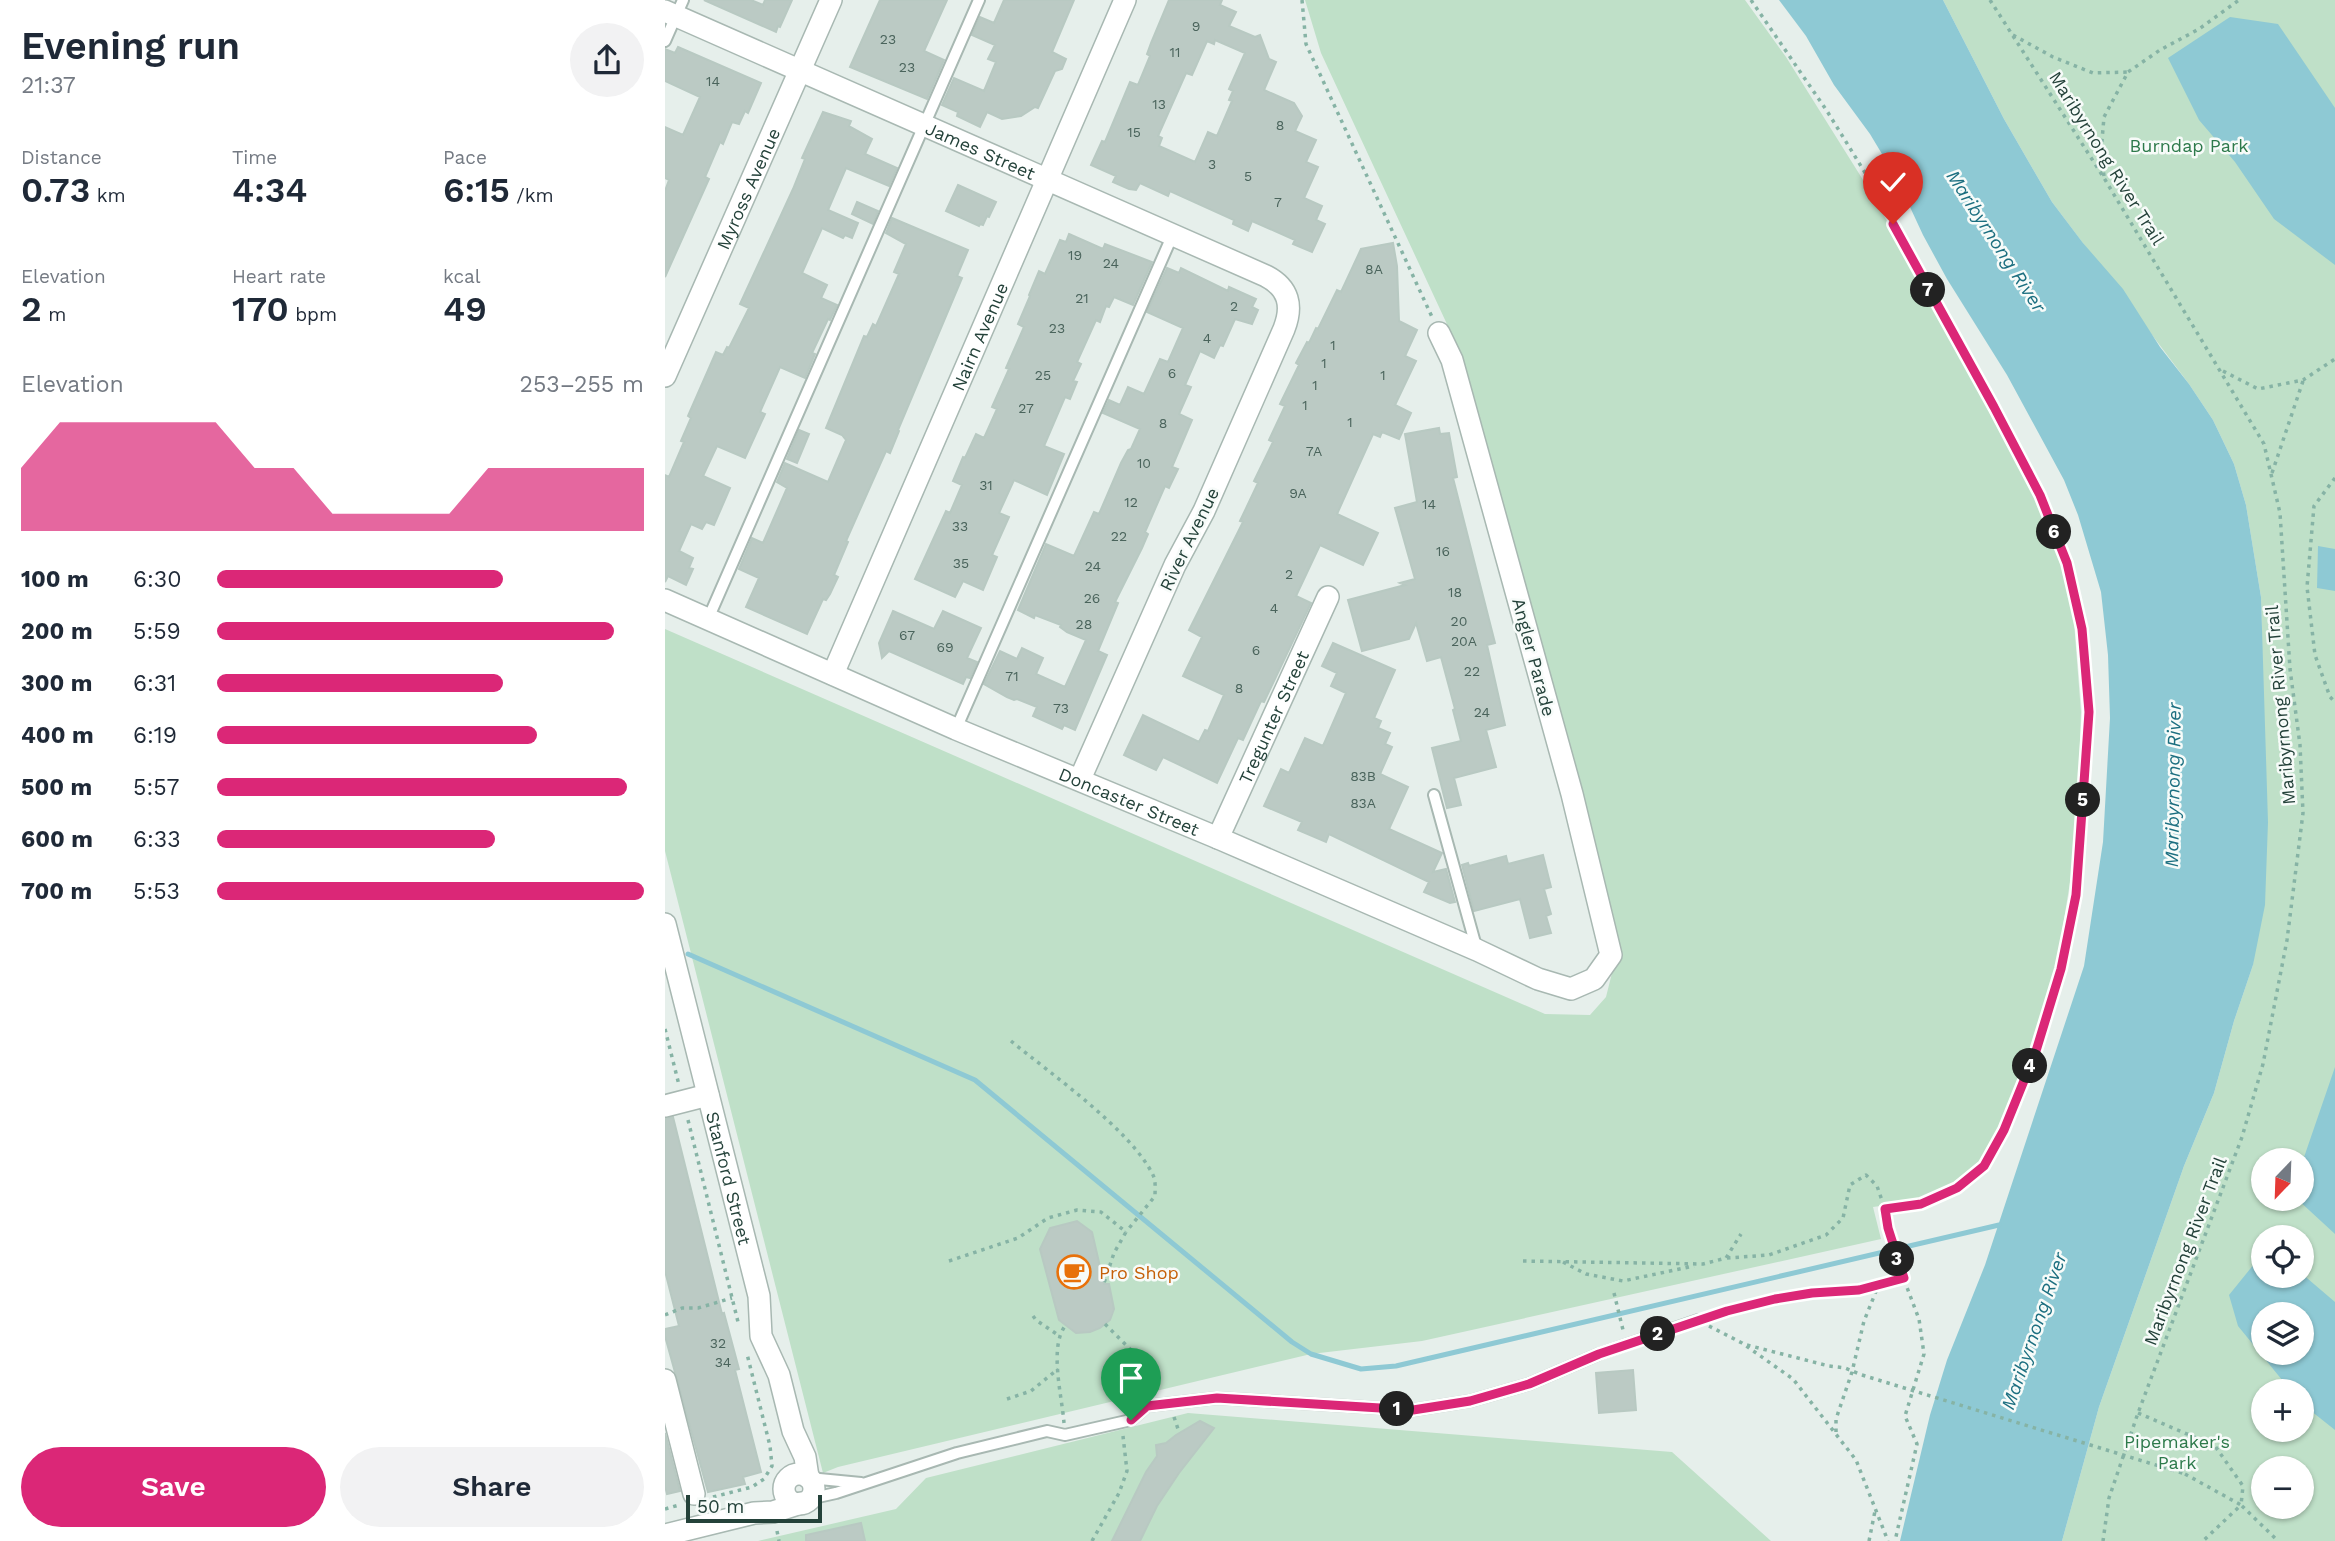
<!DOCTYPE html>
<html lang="en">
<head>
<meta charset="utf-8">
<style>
  :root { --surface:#fff; --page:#f2f2f3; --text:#1f2937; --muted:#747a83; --accent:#db2777 }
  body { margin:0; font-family:"Work Sans",sans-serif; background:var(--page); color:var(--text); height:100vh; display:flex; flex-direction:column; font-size:26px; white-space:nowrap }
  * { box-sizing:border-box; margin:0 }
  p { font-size:23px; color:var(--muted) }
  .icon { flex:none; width:38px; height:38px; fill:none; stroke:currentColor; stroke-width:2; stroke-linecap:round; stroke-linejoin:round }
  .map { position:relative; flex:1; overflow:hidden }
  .panel { display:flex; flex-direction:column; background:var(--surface); width:665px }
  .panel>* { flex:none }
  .needle { width:46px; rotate:203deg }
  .tools { position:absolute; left:1586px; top:1148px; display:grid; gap:14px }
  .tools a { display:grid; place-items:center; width:63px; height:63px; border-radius:50%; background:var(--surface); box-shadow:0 2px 5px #0004; font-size:35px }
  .scale { position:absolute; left:21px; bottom:18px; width:136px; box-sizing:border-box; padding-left:7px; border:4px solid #24423a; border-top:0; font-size:19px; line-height:24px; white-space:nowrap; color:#24423a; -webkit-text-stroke:5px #f7fbf9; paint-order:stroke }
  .pin { position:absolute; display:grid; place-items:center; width:60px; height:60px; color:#fff; margin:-72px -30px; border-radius:50% 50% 50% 0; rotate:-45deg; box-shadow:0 0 7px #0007 }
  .pin .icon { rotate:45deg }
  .km { position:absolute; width:35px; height:35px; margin:-18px; border-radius:50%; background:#222; color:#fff; font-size:19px; line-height:35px; text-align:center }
  .round { display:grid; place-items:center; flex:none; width:74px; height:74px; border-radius:37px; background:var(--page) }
  .head { display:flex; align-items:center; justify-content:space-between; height:119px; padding:0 21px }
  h1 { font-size:38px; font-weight:600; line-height:52px }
  .metrics { display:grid; grid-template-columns:repeat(3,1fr); gap:10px; height:119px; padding:7px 21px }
  .metrics div { display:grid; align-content:center }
  .metrics b { font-size:35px; font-weight:600 }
  .metrics small { font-size:19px; font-weight:400 }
  .metrics p { font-size:19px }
  .chart { height:196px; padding:14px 21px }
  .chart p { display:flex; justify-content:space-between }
  .chart svg { width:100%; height:126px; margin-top:7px; fill:var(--accent); opacity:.7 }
  .cta { display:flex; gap:14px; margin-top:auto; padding:14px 21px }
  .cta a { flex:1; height:80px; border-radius:42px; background:var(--accent); color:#fff; font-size:28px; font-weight:600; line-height:80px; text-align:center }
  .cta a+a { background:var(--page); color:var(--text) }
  ul { padding:0 21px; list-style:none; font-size:23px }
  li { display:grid; grid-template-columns:112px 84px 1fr; align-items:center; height:52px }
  li i { height:18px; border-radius:9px; background:var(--accent) }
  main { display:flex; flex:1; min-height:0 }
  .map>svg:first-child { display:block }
  .green { fill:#bfe0c8; fill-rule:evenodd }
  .water { fill:#8ec9d4; fill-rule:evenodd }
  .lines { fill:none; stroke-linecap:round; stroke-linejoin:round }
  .stream { stroke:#8ec9d4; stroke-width:5 }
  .building { fill:#bbcac4; stroke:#b8c9c2; stroke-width:2; fill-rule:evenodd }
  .service-casing { stroke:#a8b8b2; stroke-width:14 }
  .minor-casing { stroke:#a8b8b2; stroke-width:24 }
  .path { stroke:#86b3a5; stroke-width:3.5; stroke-dasharray:3.5 5; stroke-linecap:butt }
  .service { stroke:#fff; stroke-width:10 }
  .minor { stroke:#fff; stroke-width:21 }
  .path-bridge { stroke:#86b3a5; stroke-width:3.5; stroke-dasharray:3.5 5; stroke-linecap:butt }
  .route-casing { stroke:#fff; stroke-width:14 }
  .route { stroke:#db2777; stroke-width:9 }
  .labels { text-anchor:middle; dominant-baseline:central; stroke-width:5; stroke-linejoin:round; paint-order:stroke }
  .number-label { font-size:14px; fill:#4a645c }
  .park-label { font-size:18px; fill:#2d7a4b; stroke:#f7fbf9 }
  .street-label { font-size:18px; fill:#24423a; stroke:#f7fbf9 }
  .food-label { font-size:18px; fill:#c56008; stroke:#f7fbf9; text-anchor:start }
  .water-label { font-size:19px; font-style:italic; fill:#1c6f80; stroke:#f7fbf9 }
</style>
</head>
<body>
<main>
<section class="panel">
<div class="head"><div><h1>Evening run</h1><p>21:37</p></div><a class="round"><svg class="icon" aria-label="share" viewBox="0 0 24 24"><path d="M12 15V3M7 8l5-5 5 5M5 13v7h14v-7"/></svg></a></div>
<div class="metrics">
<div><p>Distance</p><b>0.73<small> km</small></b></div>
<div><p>Time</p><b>4:34</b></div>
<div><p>Pace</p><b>6:15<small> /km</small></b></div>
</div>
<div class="metrics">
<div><p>Elevation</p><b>2<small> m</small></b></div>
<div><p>Heart rate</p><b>170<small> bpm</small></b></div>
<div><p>kcal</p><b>49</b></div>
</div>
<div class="chart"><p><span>Elevation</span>253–255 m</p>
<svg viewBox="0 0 160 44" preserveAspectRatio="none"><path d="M0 44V22L10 6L20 6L30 6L40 6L50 6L60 22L70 22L80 38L90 38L100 38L110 38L120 22L130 22L140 22L150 22L160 22V44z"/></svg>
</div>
<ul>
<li><b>100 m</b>6:30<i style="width:67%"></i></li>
<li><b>200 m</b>5:59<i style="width:93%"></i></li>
<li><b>300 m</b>6:31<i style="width:67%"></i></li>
<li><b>400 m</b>6:19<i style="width:75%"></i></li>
<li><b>500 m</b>5:57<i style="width:96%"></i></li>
<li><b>600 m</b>6:33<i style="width:65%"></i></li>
<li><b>700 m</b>5:53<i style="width:100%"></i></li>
</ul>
<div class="cta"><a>Save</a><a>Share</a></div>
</section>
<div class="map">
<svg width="1670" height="1541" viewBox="0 0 1670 1541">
  <rect width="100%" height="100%" fill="#e6efeb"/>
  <path class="green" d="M640,0H1080L1121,57L1210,199L1372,500L1407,596L1416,712L1412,839L1391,969L1351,1092L1318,1158L1283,1187L1251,1201L1208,1207L1216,1239L757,1341L646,1354L173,1467L158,1473L0,851V629L880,1014L925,1015L941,997L951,957L794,350L656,53Z
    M1278,0H1670V1541H1397L1434,1407L1519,1166L1549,1093L1569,1021L1588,965L1599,756L1596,597L1581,505L1569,464L1548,420L1524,384L1387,202L1339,119ZM1598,1160H1636V1199H1598ZM1598,1237H1636V1276H1598ZM1598,1314H1636V1353H1598ZM1598,1391H1636V1430H1598ZM1598,1468H1636V1507H1598Z
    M523,1413L1007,1452L1106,1541H93L231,1509L261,1478Z"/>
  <path class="water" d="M1114,0H1278L1339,119L1387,202L1418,243L1458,289L1495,347L1524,384L1548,420L1569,464L1581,505L1596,597L1603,822L1600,905L1588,965L1569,1021L1549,1093L1519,1166L1434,1407L1397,1541H1235L1265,1415L1282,1360L1320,1265L1419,966L1438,842L1445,718L1443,655L1436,592L1413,515L1399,480L1342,375L1282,279L1258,235L1232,179L1205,134L1169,85L1141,36Z
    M1565,17L1613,24L1670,108V265L1609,219L1570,162L1534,120L1503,58Z
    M1653,546L1670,549V591L1652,588Z
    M1670,1067V1234L1632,1199H1636V1166Z
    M1598,1253V1276H1636V1273L1670,1302V1430L1636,1403V1391H1626L1573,1326L1564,1295ZM1598,1314H1636V1353H1598Z"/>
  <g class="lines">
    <path class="stream" d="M23,954L310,1080L627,1342L646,1354L696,1369L731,1366L1334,1225"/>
  </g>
  <path class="building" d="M39,0H86L98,5L100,0H127L115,27L113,26L111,32Z
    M215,0H282L259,51L279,60L262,99L185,67Z
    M339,0H409L387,52L401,59L397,69L390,71L373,108L370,107L356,116L337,119L322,112L315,127L292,116L293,112L277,105L289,78L319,91L331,62L323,59L330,45L307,35L315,17L329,23Z
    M504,0H557L555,5L571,12L564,26L590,37L595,35L604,59L611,62L599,90L629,103L637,116L630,131L651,140L641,162L653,167L639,198L657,206L651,220L660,224L647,252L628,244L630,240L587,221L583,231L568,224L569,220L505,191L503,196L475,183L471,190L464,189L448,182L451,176L426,165L437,141L440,142L465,82L473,85L485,56L482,54L486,43ZM550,40L580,53L564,89L568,91L564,100L567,101L552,136L543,132L530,162L494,146L497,138L493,136L521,73L527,75L542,41L549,44Z
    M13,47L96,83L83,113L80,111L74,124L67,122L58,144L55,142L40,177L44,179L0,277V191L4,180L0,178V127L18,135L35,97L0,81V49L10,53Z
    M158,112L186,121L184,126L207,139L200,154L232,168L224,186L181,168L163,210L193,223L187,238L180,235L178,238L157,228L137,273L162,285L156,298L172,305L165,320L163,319L147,353L150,354L140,378L115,367L95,412L100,414L80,458L52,446L38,476L65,488L49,525L41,522L37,529L26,524L14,551L28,558L24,568L28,569L21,585L3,576L0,582V475L4,477L19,442L16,441L26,418L23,416L51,352L58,355L62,347L64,348L84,308L75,304L128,189L140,159L137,158Z
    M293,185L331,202L324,217L322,216L318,225L315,224L314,226L281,211Z
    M192,202L213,211L208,224L187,214Z
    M227,218L303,250L292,276L297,278L233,430L234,431L225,453L221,451L181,541L183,542L169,575L173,577L165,594L161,600L158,599L142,634L81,607L94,578L74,569L87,538L98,543L122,488L112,482L120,463L163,482L181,440L177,435L161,428L199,336L202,337L208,324L211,326L234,274L229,272L241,244L221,233Z
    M404,234L438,249L440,244L487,262L468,305L449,297L444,307L441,306L435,322L431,320L412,362L416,364L408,381L412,382L405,399L400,397L379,446L399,454L382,495L349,480L334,513L344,517L327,555L332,557L318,590L298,581L290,597L250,579L281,511L285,513L297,485L288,481L298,457L300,458L311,434L319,438L332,409L327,407L344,369L341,368L359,327L353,324L365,296L364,295L374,271L380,274L395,240L401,242Z
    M728,243L732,266L734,321L752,330L740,356L751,361L730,405L746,413L734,439L717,432L715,437L708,434L672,514L713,533L698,565L655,545L631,596L646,603L599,702L596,701L578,740L573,738L552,783L498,757L491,770L459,755L478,715L534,742L540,730L543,731L559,695L518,676L537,637L524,630L578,522L575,521L593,483L589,481L608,442L604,440L620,406L615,404L634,365L631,363L642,342L644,343L651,328L653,329L672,290L676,292L696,249Z
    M502,268L514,273L516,268L563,291L564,287L591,299L587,307L593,310L587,324L570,319L558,346L555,345L549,358L535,351L520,385L526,387L514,414L527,420L507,467L513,469L504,488L500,486L480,532L483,534L477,548L450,602L453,603L433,651L442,655L410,730L399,725L397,729L368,716L372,707L352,699L349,700L342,697L319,684L335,651L352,659L357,648L378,658L371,674L400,687L421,640L402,632L395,627L396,625L370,615L369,618L353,610L381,544L409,556L429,512L434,514L456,463L463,450L466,449L475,429L438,413L444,400L455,405L463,387L479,394L495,359L503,362L518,328L482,312Z
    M774,428L775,434L784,433L792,477L788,478L830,643L822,645L840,725L821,730L831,767L789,778L796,805L782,808L767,748L796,741L788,710L790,709L776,657L762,661L751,623L744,639L697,651L683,600L740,585L735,583L750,579L730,508L752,502L740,434Z
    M134,430L144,434L132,463L122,459Z
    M228,611L269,629L278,611L316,628L302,658L312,662L305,678L301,677L298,684L224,651L217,658L214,643Z
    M668,643L730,670L709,718L716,721L713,728L725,733L720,744L727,747L715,774L743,787L724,829L777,853L768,872L781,869L790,902L785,903L759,892L764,882L664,834L661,842L633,830L637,822L599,806L616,769L624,773L640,738L658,746L681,693L666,686L672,673L657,666Z
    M878,855L886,887L879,889L886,914L881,916L886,933L865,938L855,899L809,911L797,865L803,863L804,866L841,856L843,864Z
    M8,1117L57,1314L59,1313L74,1369L70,1370L96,1472L78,1477L80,1484L43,1492L0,1336V1329L14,1326L0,1271V1119Z
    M412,1221L427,1232L439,1284H444L449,1309L445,1320L435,1328L425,1332L411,1333L394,1320L375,1249L385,1228Z
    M968,1370L971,1410L934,1413L931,1373Z
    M535,1421L549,1428L514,1473L492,1506L475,1541H447L481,1472L492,1456L491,1445L501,1443L511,1435Z
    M0,1433L15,1491L2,1494L0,1486Z
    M196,1523L200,1541H141V1535Z"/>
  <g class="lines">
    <defs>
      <path id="service" d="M0,41L18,0
        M43,619L314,0
        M291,729L508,234
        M769,795L812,950
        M144,1478L196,1483
        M144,1499L171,1493L292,1453L382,1431L400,1435L466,1420L482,1406L552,1398L748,1410L805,1401L864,1384L934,1354L1033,1320"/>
      <g id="minor">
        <path id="s1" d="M0,11L601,276C624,288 628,306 619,329L539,511L510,565L415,779"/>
        <path id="s2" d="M0,376L166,0"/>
        <path id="s3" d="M0,600L291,729L553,838L812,950L873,979L906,989L929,979L946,955L907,794L787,360L774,333"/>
        <path id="s4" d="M168,674L460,0"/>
        <path id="s5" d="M553,838L663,597"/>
        <path id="s6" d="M0,924L94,1296L96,1336L114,1375L128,1431L140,1457L143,1477"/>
        <path d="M0,1106L43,1095"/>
        <path d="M0,1380L29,1494"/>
        <circle cx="134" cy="1489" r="15"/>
        <path d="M0,1535L89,1513L108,1512L136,1503"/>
      </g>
    </defs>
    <use href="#service" class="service-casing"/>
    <use href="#minor" class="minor-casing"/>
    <path class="path" d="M637,0L641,44L767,317
      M1086,0L1162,111L1199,171L1329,407L1375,495L1402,563L1417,629L1424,712L1411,895L1396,969L1371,1051L1339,1130L1319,1166L1292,1188L1256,1204L1220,1209L1233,1264L1254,1319L1259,1354L1240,1416L1252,1444L1230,1541
      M1325,0L1439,178L1599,444L1615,513L1625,669L1635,745L1638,813L1622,940L1598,1064L1577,1137L1473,1413L1444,1498L1438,1541
      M1348,35L1388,57L1428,73L1463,72
      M1439,176L1436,152L1439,117L1463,72L1495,50L1534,29L1574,0
      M1558,371L1593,389L1638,380L1670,359
      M1607,473L1638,381
      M1670,478L1649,506L1642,587L1650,655L1665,697L1670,702
      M0,1029L14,1085
      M346,1041C386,1074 466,1130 488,1175C491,1181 490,1189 490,1196L461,1232
      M23,1120L74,1326
      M1062,1258L1104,1255L1161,1235L1178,1218L1185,1185L1201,1175L1212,1186L1220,1209
      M284,1261L353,1238L383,1218L412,1210L436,1212L461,1232L449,1253L439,1283
      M858,1261L1038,1264L1061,1258L1076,1234
      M898,1262L921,1274L958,1281L1029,1266
      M949,1293L958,1330
      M0,1315L17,1308H33L67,1298
      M368,1316L371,1320L393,1335
      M1046,1316L1110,1299L1194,1290L1239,1277
      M440,1324L465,1349L493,1390
      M1044,1326L1077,1343L1128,1379L1191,1460L1223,1541
      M1082,1345L1164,1366L1180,1368L1197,1375
      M342,1399L366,1391L393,1369
      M1473,1413L1550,1446L1578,1486L1576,1505L1613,1541
      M509,1417L514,1432
      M399,1423C397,1396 384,1348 400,1326
      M1171,1432V1419L1187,1372L1199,1321L1214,1284
      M1520,1474L1576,1505L1538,1541
      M48,1497L87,1487L99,1479L107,1466L105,1446L82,1354
      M0,1509L14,1505
      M112,1531L114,1541
      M427,1541L454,1493L462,1471L458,1436
      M1204,1541L1210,1511"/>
    <use href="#service" class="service"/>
    <use href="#minor" class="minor"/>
    <path class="path-bridge" d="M1197,1375L1520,1474"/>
  </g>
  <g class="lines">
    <defs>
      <path id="route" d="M466,1420L482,1406L552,1398L748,1410L805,1401L864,1384L934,1354L1062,1311L1110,1299L1147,1293L1194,1290L1239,1278L1223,1228L1220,1209L1256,1204L1292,1188L1319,1166L1339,1130L1371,1051L1396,969L1411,895L1424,712L1417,629L1402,563L1375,495L1329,407L1228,224"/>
    </defs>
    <use href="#route" class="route-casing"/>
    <use href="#route" class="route"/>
  </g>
  <defs>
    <symbol id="cafe-ring" viewBox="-11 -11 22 22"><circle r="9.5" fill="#f7fbf9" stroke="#e8710a" stroke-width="1.5"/><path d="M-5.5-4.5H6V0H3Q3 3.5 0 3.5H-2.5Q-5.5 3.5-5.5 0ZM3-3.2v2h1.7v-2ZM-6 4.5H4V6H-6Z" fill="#e8710a"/></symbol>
  </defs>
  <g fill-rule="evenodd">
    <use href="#cafe-ring" x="390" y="1253" width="38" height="38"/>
  </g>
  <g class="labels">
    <g class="number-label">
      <text x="531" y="26">9</text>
      <text x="223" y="39">23</text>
      <text x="510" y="52">11</text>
      <text x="242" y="67">23</text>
      <text x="48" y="81">14</text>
      <text x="494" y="104">13</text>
      <text x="615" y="125">8</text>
      <text x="469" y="132">15</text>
      <text x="547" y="164">3</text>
      <text x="583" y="176">5</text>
      <text x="613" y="202">7</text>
      <text x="410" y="255">19</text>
      <text x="446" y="263">24</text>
      <text x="709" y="269">8A</text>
      <text x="417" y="298">21</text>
      <text x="569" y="306">2</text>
      <text x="392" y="328">23</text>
      <text x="542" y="338">4</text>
      <text x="668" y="345">1</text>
      <text x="659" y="363">1</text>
      <text x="507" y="373">6</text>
      <text x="378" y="375">25</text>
      <text x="718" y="375">1</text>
      <text x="650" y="385">1</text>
      <text x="640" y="405">1</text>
      <text x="361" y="408">27</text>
      <text x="685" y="422">1</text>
      <text x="498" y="423">8</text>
      <text x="649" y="451">7A</text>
      <text x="479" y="463">10</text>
      <text x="321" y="485">31</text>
      <text x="633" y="493">9A</text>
      <text x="466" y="502">12</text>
      <text x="764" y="504">14</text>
      <text x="295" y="526">33</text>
      <text x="454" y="536">22</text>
      <text x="778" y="551">16</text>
      <text x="296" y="563">35</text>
      <text x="428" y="566">24</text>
      <text x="624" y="574">2</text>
      <text x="790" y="592">18</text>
      <text x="427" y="598">26</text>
      <text x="609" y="608">4</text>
      <text x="794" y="621">20</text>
      <text x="419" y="624">28</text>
      <text x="242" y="635">67</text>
      <text x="799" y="641">20A</text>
      <text x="280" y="647">69</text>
      <text x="591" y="650">6</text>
      <text x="807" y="671">22</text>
      <text x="347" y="676">71</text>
      <text x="574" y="688">8</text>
      <text x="396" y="708">73</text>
      <text x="817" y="712">24</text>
      <text x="698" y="776">83B</text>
      <text x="698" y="803">83A</text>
      <text x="53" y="1343">32</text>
      <text x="58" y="1362">34</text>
    </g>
    <g class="park-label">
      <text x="1524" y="145">Burndap Park</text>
      <text x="1512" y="1441">Pipemaker's<tspan x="1512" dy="21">Park</tspan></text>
    </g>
    <g class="street-label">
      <text stroke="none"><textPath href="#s1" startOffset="345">James Street</textPath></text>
      <text transform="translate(1442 158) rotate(58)">Maribyrnong River Trail</text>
      <text stroke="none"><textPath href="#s2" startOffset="205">Myross Avenue</textPath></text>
      <text stroke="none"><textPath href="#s4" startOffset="368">Nairn Avenue</textPath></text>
      <text transform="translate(524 539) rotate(-64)">River Avenue</text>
      <text transform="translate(869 657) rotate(75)">Angler Parade</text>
      <text transform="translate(1615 705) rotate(-95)">Maribyrnong River Trail</text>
      <text stroke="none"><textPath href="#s5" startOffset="133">Tregunter Street</textPath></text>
      <text stroke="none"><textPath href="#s3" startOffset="506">Doncaster Street</textPath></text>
      <text stroke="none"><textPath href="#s6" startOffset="262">Stanford Street</textPath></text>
      <text transform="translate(1520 1251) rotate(-69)">Maribyrnong River Trail</text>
    </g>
    <g class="food-label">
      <text x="434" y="1272">Pro Shop</text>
    </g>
    <g class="water-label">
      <text transform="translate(1331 241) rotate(57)">Maribyrnong River</text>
      <text transform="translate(1508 785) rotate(-89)">Maribyrnong River</text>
      <text transform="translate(1369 1331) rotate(-71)">Maribyrnong River</text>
    </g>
  </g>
</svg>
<div class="tools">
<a><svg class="needle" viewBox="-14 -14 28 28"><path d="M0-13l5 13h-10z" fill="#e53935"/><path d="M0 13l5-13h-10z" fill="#747a83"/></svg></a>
<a><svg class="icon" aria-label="locate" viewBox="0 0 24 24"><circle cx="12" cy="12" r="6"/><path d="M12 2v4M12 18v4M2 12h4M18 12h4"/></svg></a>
<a><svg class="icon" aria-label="layers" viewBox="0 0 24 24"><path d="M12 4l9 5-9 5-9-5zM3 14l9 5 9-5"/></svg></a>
<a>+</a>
<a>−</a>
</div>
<div class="scale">50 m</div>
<div class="pin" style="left:466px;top:1420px;background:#1e9e55"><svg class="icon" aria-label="arrive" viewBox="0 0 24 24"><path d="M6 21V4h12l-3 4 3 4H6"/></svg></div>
<div class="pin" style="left:1228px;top:224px;background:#d93025"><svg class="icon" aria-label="check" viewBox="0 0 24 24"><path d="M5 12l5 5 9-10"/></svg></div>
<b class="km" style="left:732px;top:1409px">1</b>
<b class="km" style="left:993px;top:1334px">2</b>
<b class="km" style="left:1232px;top:1259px">3</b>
<b class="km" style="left:1365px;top:1066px">4</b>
<b class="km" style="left:1418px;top:800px">5</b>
<b class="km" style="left:1389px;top:532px">6</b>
<b class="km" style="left:1263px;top:290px">7</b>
</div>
</main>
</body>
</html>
